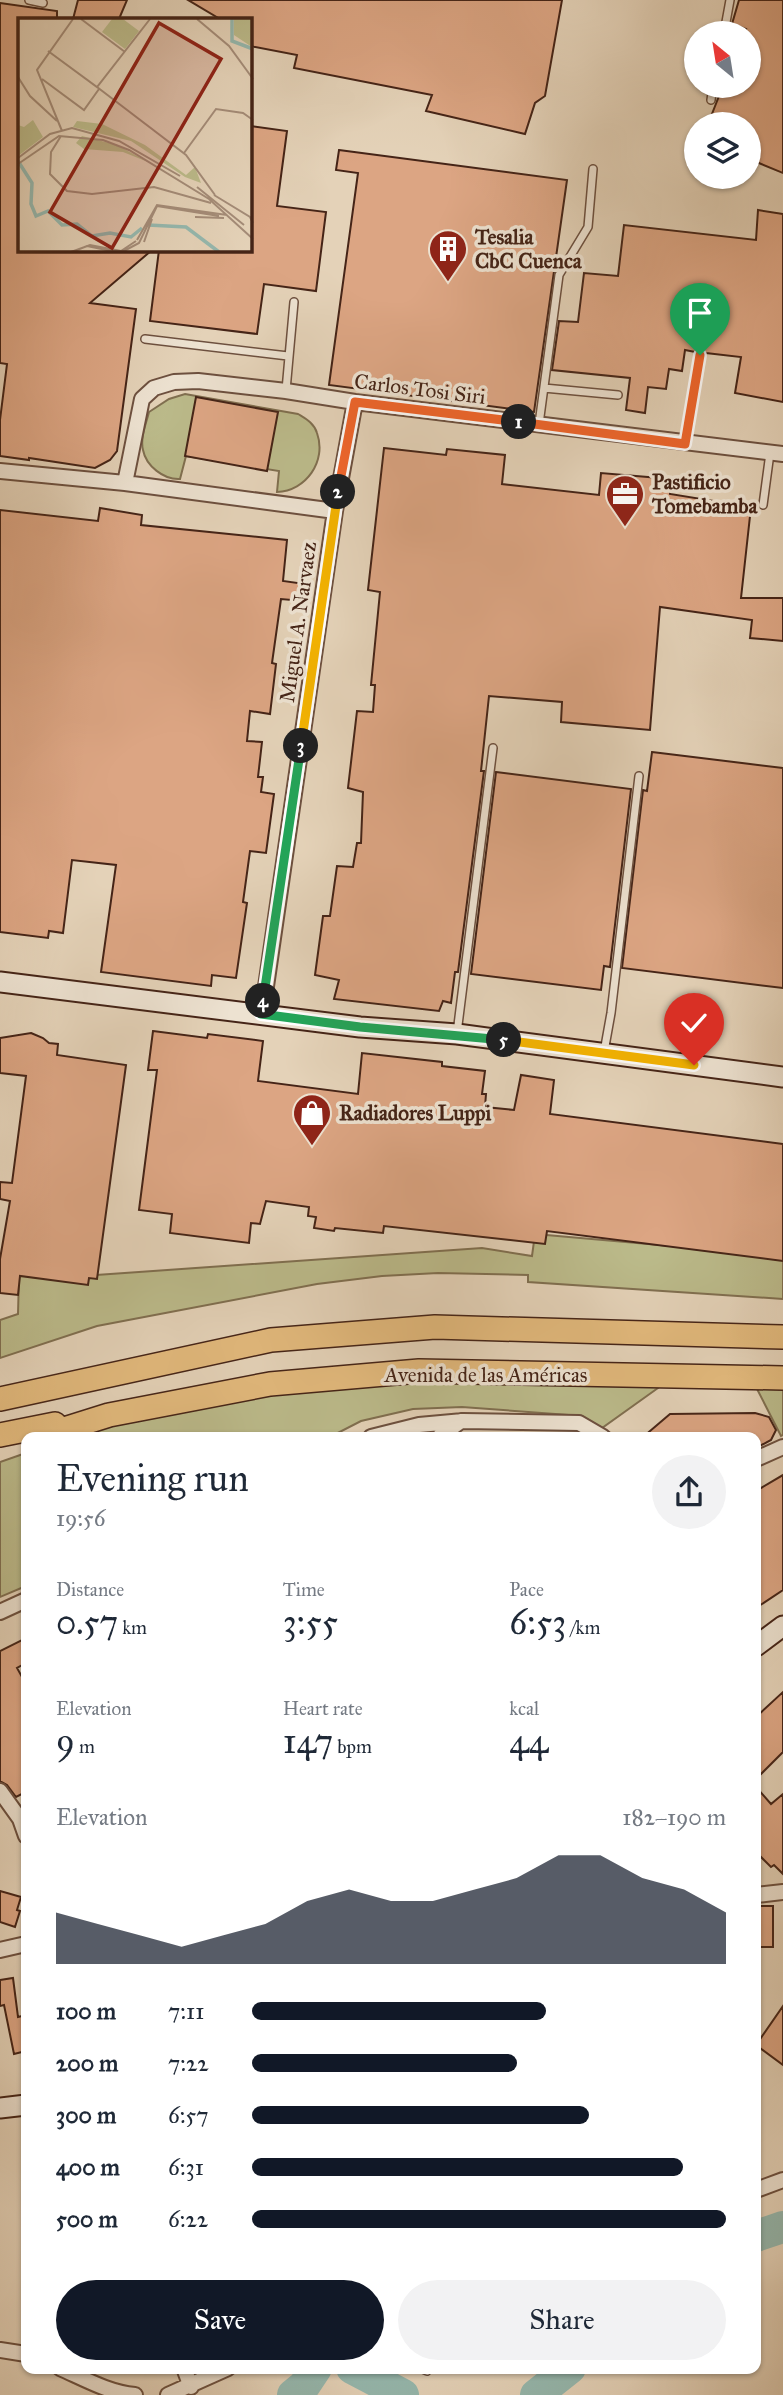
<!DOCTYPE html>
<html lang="en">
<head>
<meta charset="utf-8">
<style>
  :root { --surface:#fff; --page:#f2f2f3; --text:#1f2937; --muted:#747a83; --accent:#111827 }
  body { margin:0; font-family:"IM FELL Great Primer",serif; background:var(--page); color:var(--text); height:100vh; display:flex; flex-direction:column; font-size:26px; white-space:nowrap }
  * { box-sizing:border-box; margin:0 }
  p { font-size:23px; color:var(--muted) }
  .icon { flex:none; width:38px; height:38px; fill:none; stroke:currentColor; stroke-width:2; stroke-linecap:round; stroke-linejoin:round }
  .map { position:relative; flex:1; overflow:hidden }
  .details { position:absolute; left:21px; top:1432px; width:740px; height:942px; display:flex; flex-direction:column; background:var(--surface); border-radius:14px; box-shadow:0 2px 5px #0004 }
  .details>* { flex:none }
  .needle { width:46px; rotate:330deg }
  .buttons { position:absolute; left:684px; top:21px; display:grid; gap:14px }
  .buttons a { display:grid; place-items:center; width:77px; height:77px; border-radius:50%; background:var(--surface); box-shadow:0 2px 5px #0004; font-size:35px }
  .pin { position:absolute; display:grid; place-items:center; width:60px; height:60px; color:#fff; margin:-72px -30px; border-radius:50% 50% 50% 0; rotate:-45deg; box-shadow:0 0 7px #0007 }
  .pin .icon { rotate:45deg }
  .km { position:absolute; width:35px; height:35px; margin:-18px; border-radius:50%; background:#222; color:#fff; font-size:19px; line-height:35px; text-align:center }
  .round { display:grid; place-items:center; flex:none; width:74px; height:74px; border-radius:37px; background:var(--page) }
  .head { display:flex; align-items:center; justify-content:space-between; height:119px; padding:0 35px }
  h1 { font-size:38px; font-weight:600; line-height:52px }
  .stats { display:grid; grid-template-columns:repeat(3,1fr); gap:10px; height:119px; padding:7px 35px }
  .stats div { display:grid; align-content:center }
  .stats b { font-size:35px; font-weight:600 }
  .stats small { font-size:19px; font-weight:400 }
  .stats p { font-size:19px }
  .chart { height:196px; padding:14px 35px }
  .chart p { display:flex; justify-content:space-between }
  .chart svg { width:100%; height:126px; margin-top:7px; fill:var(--accent); opacity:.7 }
  .primary-button { display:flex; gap:14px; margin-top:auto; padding:14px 35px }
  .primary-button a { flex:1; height:80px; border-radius:42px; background:var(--accent); color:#fff; font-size:28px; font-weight:600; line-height:80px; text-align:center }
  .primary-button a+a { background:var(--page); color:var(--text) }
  ul { padding:0 35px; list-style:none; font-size:23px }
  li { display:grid; grid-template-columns:112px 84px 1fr; align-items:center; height:52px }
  li i { height:18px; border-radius:9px; background:var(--accent) }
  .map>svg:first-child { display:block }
  .green { fill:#bbba8a; stroke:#806f50; stroke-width:2 }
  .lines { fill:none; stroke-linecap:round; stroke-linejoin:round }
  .river { stroke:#95b8ae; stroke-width:32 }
  .building { fill:#dca583; stroke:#452417; stroke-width:2 }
  .lane-casing { stroke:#6d503f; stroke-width:10 }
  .street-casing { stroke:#6d503f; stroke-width:18 }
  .secondary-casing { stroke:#452417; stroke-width:23 }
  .primary-casing { stroke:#452417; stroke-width:26 }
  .lane { stroke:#ede2d1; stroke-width:7 }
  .street { stroke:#ede2d1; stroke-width:14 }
  .secondary { stroke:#ede2d1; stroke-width:19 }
  .primary { stroke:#e2b97c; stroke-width:23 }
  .split-1-casing { stroke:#fff; stroke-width:14 }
  .split-2-casing { stroke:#fff; stroke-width:14 }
  .split-3-casing { stroke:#fff; stroke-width:14 }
  .split-4-casing { stroke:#fff; stroke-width:14 }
  .split-5-casing { stroke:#fff; stroke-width:14 }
  .split-6-casing { stroke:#fff; stroke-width:14 }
  .split-1 { stroke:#f0652b; stroke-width:9 }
  .split-2 { stroke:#f0652b; stroke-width:9 }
  .split-3 { stroke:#f5b400; stroke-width:9 }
  .split-4 { stroke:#22a559; stroke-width:9 }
  .split-5 { stroke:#22a559; stroke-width:9 }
  .split-6 { stroke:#f5b400; stroke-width:9 }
  .labels { text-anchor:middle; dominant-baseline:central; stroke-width:7; stroke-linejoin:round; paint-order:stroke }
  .poi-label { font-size:21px; font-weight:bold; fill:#452417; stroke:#ede2d1; text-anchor:start }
  .street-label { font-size:21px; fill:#452417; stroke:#ede2d1 }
  .inset-river { fill:none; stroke:#95b8ae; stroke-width:3.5 }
  .inset-road { fill:none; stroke:#a48c78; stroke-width:2 }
  .view { fill:#8f2418; fill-opacity:0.15; stroke:#8f2418; stroke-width:3.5 }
  .inset-edge { fill:none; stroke:#452417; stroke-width:3.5 }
</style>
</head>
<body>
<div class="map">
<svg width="783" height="2395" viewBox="0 0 783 2395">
  <rect width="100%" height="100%" fill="#e4d2b8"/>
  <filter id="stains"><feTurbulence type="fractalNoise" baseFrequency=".00286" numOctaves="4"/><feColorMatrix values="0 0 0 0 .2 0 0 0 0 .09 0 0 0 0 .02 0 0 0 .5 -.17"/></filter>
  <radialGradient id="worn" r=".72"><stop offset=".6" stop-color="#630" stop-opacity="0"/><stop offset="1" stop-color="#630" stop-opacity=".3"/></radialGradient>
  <path class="green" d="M185,394L298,414C306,419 314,423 317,433C327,461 306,491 277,492L279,471L186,456L180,479C164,480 146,466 143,450C140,438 146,424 149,412L169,399Z
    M535,1234L783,1256V1299L528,1282V1275L438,1273L382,1276L317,1284L97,1326L0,1358V1320L18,1314L19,1276L96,1275L482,1248L532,1256Z
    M420,1376L665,1383L602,1428L582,1416L462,1407L413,1409L361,1421L330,1437H72C182,1398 304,1388 420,1376Z
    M754,1383L783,1384V1435L781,1436Z
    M26,1453V1586L0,1597V1462Z"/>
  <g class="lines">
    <path class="river" d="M756,2236L783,2227
      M352,2368L403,2395
      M293,2395L304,2386L316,2368
      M536,2395L570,2368"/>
  </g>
  <path class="building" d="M78,0H127L119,19H73Z
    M188,0H562L545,96L535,103L525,134L426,111L432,95L294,68L297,55L250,46V19H220Z
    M739,0H783V173L749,159V124H708L723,86H749V33H744L746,29L732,24Z
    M0,3L57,11V19H19V250H152L90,303L136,309L117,451L110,460L95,468L29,458V460L0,456V420L7,364L0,363Z
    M250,126L287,131L277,206L326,212L316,291L264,284L257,334L150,321L159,250H250Z
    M339,150L567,180L534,412L329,385L358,173L336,170Z
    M758,210L783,214V402L735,393L741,357L706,353L700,349L695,352L685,350L682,371L669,369L666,389L648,387L645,413L626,410L630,378L552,370L559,321L578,322L584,273L618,276L624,225L756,240Z
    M196,397L278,412L267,471L185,456Z
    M384,448L446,455L447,449L505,455L502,484L599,495L601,473L671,479L670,494L751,507L741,598H783V641L750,638L752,620L660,607L650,730L561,722L562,702L489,696L481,771H484L458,972H455L451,1003L443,1001L439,1011L334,999L339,980L315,975L323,916H330L337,866L353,867L357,843H361L363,792L348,788L357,711L373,712L375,685H371L380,592L368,590Z
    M100,508L142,515L141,525L287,540L283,581L305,584L303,601L281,599L272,663L276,664L270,714L250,711L247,741L262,742L258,777H263L261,792L274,794L266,853L250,851L243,902L247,903L236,978L212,975L211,986L101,972L116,865L72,860L63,933L49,931L48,938L0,932V510L98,521Z
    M652,752L783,768V988L622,968L643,790L647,791Z
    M496,772L631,789L610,967L604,966L601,990L471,974Z
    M153,1031L207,1038L208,1034L263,1041L258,1081L358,1094L362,1053L442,1062V1066L485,1071L482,1094H486L485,1107L514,1110L521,1075L554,1080L550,1114L783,1144V1261L547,1231L545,1244L384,1226L383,1233L335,1228L334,1231L314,1228L316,1217L308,1216L309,1207L266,1201L260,1224L251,1223L249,1243L170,1233L172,1214L139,1210L157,1070H148Z
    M31,1033L43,1038L49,1043L58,1044L57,1055L126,1065L97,1279L89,1278L88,1285L20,1276L18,1295L0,1293V1259L10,1201L0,1199V1182L12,1183L26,1076L0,1073V1038Z
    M755,1413L769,1417L776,1430L771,1440L756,1448V1437H643L670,1414Z
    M783,1475V1590L756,1608V1491Z
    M26,1638V1663L17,1668L26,1684V1792L16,1797L7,1785L0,1781V1651Z
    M783,1692V1752L756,1779V1717Z
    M756,1787L771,1804L783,1794V1874L774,1865L771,1867L756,1852Z
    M0,1891L21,1897L17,1910L20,1911L15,1927L0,1922Z
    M756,1906H773V1947H756Z
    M13,1978L18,2017L26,2015V2051L14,2054L4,2005L0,2006V1980Z
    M783,2006V2065L756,2045Z"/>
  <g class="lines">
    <defs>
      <path id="lane" d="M29,0L43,3
        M724,33L730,0
        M711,100L713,86
        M145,339L288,356
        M544,388L618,395
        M286,390L294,302
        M539,424L559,275L588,227L593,169
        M685,443L700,355
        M763,505L770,453
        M457,1033L493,748
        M604,1052L611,1013L639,776
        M420,2368L427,2371"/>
      <path id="street" d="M0,471L125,483L335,511
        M125,483L142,399L154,388L174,382L198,381L286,391L355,402L783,454
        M262,1014L335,511L355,402
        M371,1437L419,1425L463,1421L579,1423L603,1437
        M439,1437L461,1421
        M756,1459L783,1447
        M0,1612L26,1600
        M0,1791L20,1819L26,1836
        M756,1895L783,1892
        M0,1950L26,1944
        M756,2190L783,2180
        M0,2350L26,2354
        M60,2368C83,2378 109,2393 135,2395
        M184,2368L191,2387
        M168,2395L228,2368"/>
      <path id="secondary" d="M0,982L360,1027L457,1034L783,1077
        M756,1646L783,1626
        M0,2108L26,2105"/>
      <path id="primary" d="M0,1399L271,1340L435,1327L783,1337
        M0,1435L55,1424
        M39,1437L109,1415L270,1384L419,1371L783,1378"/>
    </defs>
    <use href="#lane" class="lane-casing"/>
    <use href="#street" class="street-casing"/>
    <use href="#secondary" class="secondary-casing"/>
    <use href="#primary" class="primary-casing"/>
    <use href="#lane" class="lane"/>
    <use href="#street" class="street"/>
    <use href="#secondary" class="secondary"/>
    <use href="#primary" class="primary"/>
  </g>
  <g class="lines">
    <defs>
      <path id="split-1" d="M519,422L685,444L700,355"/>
      <path id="split-2" d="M338,492L355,402L519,422"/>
      <path id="split-3" d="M301,746L338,492"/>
      <path id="split-4" d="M263,1001L301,746"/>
      <path id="split-5" d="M263,1001L261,1014L360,1027L504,1040"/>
      <path id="split-6" d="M504,1040L694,1065"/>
    </defs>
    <use href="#split-1" class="split-1-casing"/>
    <use href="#split-2" class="split-2-casing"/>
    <use href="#split-3" class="split-3-casing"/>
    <use href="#split-4" class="split-4-casing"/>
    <use href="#split-5" class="split-5-casing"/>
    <use href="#split-6" class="split-6-casing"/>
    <use href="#split-1" class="split-1"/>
    <use href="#split-2" class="split-2"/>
    <use href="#split-3" class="split-3"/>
    <use href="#split-4" class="split-4"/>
    <use href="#split-5" class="split-5"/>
    <use href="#split-6" class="split-6"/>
  </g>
  <defs>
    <symbol id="building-pin" viewBox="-11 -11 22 30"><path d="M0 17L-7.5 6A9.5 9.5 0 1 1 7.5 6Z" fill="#8f2418" stroke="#ede2d1"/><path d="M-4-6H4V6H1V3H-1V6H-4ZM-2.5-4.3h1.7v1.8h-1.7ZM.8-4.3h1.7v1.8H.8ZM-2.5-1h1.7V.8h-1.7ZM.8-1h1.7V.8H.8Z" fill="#fff"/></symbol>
    <symbol id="office-pin" viewBox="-11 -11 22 30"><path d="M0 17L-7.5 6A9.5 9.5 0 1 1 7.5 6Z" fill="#8f2418" stroke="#ede2d1"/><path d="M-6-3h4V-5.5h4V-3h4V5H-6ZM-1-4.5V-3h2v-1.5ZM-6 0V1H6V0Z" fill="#fff"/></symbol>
    <symbol id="shop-pin" viewBox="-11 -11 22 30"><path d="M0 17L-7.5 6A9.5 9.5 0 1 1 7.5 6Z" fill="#8f2418" stroke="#ede2d1"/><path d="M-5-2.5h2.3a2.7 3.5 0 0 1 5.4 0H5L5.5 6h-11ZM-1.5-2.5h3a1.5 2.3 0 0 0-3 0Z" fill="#fff"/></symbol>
  </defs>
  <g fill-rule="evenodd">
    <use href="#building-pin" x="426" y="227" width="44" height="60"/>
    <use href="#office-pin" x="603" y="472" width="44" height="60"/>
    <use href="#shop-pin" x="290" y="1091" width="44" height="60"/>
  </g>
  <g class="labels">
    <g class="poi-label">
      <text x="475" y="237">Tesalia<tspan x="475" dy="24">CbC Cuenca</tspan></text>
      <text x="652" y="482">Pastificio<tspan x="652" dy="24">Tomebamba</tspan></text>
      <text x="339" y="1113">Radiadores Luppi</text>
    </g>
    <g class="street-label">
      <text transform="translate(420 389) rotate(7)">Carlos Tosi Siri</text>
      <text transform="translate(298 622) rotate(-82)">Miguel A. Narvaez</text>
      <text x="486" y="1375">Avenida de las Américas</text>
    </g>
  </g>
  <g transform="translate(18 18)">
    <rect width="234" height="234" fill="#e4d2b8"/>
    <path d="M94,1H105L121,13L107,31L84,14ZM216,1H234V29L216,17ZM15,102L25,119L0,138V107L6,109ZM59,103L84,106L127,127L168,157L177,149L183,165L167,159L113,123L55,109ZM64,118L99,127L130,144L105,134L66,131L58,125Z" fill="#bbba8a"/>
    <path class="inset-river" d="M214,1V23L235,31M0,143L14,165L13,186L18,198L30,193L44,207L59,206L74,218L92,215L113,219L124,210M130,207L168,209L201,234"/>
    <path class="inset-road" d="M63,1L107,34M179,1L211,28L235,61M30,33L79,69L132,1M0,59L12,78L39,103M24,61L66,92L81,71M79,69L168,137L197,177M44,113L19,52L55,1M43,118L33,134L32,156L49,173L74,176L136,169L193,185M166,135L198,91L225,95L235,102M0,140L32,116L54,110L101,123L162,158M0,146L41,118L85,122L111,132L191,181L235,221M179,169L226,207M196,177L232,199L235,205M177,199L206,200M119,222L139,187L209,197M126,224L134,201M53,234L72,227L103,233L118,223M54,234L69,228L98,234M104,234L121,225L139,188L201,198"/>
    <path class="view" d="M141,5L203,41L94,230L32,194Z"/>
    <rect width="234" height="234" class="inset-edge"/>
  </g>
  <rect width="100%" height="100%" filter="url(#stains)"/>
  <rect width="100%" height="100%" fill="url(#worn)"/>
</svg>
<div class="buttons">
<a><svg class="needle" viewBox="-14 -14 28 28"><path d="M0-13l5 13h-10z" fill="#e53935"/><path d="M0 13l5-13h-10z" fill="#747a83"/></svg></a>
<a><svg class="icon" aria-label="layers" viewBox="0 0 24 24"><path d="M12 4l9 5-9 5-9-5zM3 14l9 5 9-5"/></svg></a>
</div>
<div class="pin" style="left:700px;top:355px;background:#1e9e55"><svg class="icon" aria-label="arrive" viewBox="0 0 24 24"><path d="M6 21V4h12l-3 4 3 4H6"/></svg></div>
<div class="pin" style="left:694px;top:1065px;background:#d93025"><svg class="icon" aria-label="check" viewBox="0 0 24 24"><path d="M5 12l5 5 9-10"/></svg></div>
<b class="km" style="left:519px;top:422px">1</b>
<b class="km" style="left:338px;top:492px">2</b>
<b class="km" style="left:301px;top:746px">3</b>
<b class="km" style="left:263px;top:1001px">4</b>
<b class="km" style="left:504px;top:1040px">5</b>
<section class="details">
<div class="head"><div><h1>Evening run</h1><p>19:56</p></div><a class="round"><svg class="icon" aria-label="share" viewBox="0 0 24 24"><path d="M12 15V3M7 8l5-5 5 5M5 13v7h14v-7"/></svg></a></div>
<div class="stats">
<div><p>Distance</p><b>0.57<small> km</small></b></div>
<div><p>Time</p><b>3:55</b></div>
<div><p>Pace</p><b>6:53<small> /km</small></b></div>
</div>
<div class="stats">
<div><p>Elevation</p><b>9<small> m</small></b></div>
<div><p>Heart rate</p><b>147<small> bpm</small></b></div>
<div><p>kcal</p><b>44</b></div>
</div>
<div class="chart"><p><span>Elevation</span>182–190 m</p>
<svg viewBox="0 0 160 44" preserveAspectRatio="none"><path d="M0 44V26L10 30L20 34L30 38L40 34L50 30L60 22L70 18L80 22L90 22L100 18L110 14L120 6L130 6L140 14L150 18L160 26V44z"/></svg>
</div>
<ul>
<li><b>100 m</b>7:11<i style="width:62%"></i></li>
<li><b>200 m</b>7:22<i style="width:56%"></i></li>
<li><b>300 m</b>6:57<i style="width:71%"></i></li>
<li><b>400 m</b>6:31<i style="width:91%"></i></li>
<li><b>500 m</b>6:22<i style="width:100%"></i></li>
</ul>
<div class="primary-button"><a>Save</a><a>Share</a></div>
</section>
</div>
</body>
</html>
